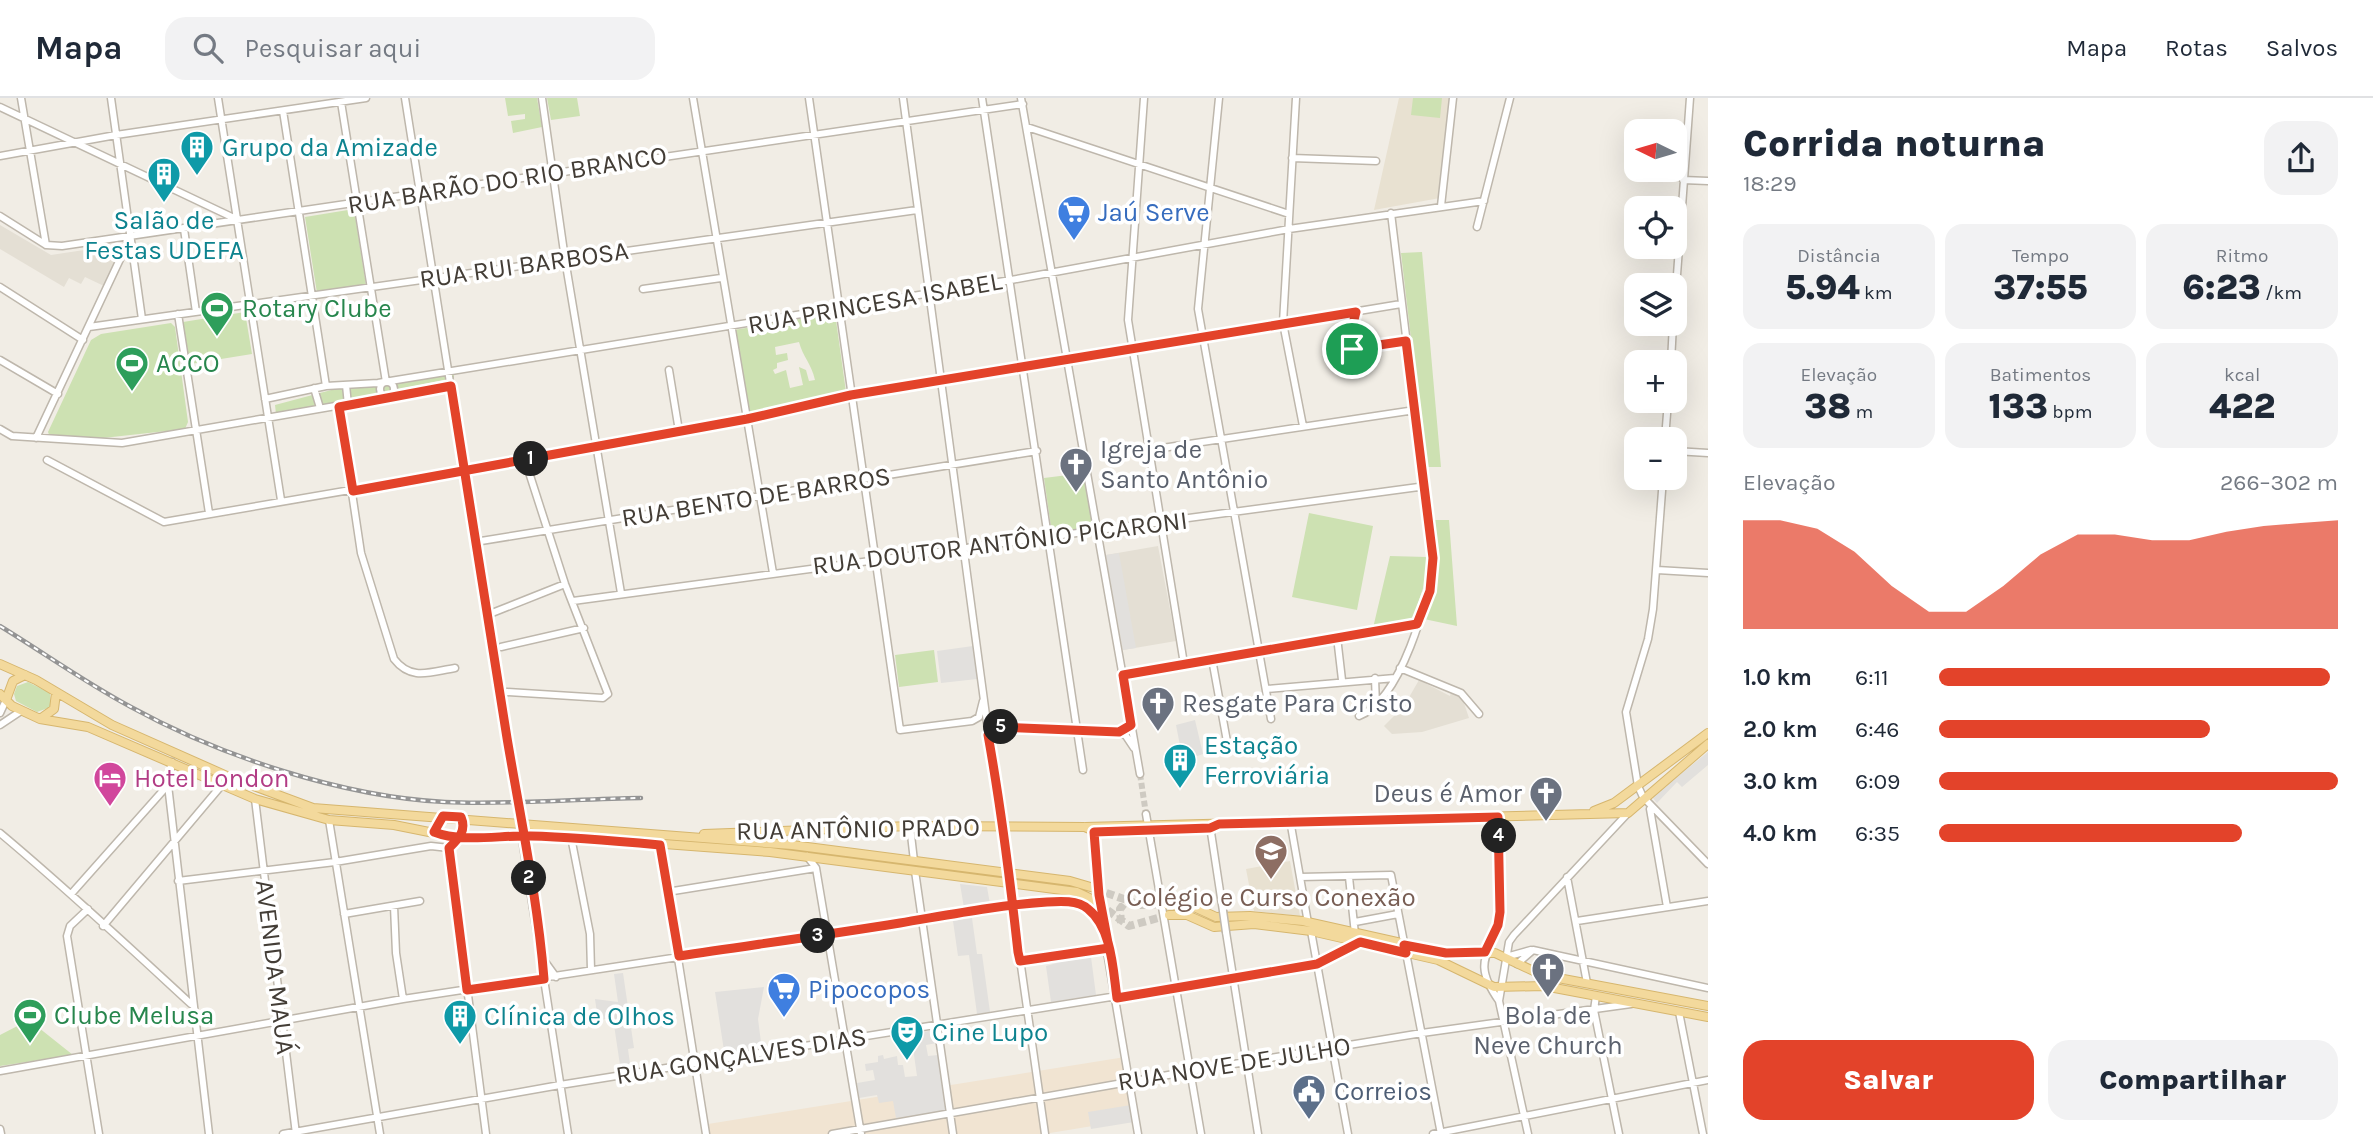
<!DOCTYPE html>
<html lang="pt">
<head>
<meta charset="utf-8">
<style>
  :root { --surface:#fff; --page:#f2f2f3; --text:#1f2937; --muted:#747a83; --line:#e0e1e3; --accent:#e3432a }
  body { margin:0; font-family:Karla,sans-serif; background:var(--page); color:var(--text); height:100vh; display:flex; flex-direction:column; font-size:26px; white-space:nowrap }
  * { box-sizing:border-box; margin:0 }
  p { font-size:23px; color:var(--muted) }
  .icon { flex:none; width:38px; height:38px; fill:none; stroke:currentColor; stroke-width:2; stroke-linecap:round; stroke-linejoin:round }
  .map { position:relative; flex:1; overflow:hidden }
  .details { display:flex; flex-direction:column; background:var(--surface); width:665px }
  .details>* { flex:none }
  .needle { width:46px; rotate:275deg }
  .controls { position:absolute; left:1624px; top:21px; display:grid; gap:14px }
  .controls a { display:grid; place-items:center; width:63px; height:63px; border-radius:14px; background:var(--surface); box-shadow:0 7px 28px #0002; font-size:35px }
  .pin { position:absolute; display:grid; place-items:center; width:60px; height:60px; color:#fff; margin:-30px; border:4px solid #fff; border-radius:50%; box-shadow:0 2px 7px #0007 }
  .km { position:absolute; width:35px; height:35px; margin:-18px; border-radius:50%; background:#222; color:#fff; font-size:19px; line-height:35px; text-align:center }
  .round { display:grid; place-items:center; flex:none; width:74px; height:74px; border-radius:21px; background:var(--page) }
  .summary { display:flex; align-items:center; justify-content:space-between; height:119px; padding:0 35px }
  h1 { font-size:38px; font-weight:800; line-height:52px }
  .metrics { display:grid; grid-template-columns:repeat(3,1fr); gap:10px; height:119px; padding:7px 35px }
  .metrics div { display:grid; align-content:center; border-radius:18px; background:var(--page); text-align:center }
  .metrics b { font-size:35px; font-weight:800 }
  .metrics small { font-size:19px; font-weight:400 }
  .metrics p { font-size:19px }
  .chart { height:196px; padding:14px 35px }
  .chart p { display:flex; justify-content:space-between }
  .chart svg { width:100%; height:126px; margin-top:7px; fill:var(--accent); opacity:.7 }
  .action { display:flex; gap:14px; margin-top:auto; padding:14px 35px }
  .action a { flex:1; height:80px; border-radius:21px; background:var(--accent); color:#fff; font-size:28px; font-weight:800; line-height:80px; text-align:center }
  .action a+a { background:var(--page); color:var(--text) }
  ul { padding:0 35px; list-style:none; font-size:23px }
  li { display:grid; grid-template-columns:112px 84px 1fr; align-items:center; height:52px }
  li i { height:18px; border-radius:9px; background:var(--accent) }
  header { display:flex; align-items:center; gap:42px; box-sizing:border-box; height:98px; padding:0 35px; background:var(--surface); border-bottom:2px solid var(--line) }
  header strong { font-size:33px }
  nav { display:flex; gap:38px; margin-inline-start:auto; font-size:24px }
  .search { width:490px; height:63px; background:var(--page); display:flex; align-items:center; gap:18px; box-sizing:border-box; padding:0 24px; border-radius:21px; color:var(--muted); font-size:26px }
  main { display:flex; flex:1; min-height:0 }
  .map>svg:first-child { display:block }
  .residential { fill:#e4dfd4 }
  .commercial { fill:#f1e4d2 }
  .education { fill:#e8e1d1 }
  .green { fill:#cde1b2; fill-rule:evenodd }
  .parking { fill:#e2e0dd }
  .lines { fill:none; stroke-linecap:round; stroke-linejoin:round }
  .minor-tunnel { stroke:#cecac2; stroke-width:6; stroke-dasharray:6 3; stroke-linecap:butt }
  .major-tunnel { stroke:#cecac2; stroke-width:8; stroke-dasharray:8 4; stroke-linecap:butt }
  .minor-casing { stroke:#beb7ac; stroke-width:9 }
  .major-casing { stroke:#d6b66e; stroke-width:10 }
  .minor { stroke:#fff; stroke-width:6 }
  .major { stroke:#f3d99c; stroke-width:8 }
  .rail-casing { stroke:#949494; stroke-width:4.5 }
  .rail { stroke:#fff; stroke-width:2; stroke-dasharray:5; stroke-linecap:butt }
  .minor-bridge-casing { stroke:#beb7ac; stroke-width:9; stroke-linecap:butt }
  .minor-bridge { stroke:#fff; stroke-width:6 }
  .route-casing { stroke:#fff; stroke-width:14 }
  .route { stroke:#e3432a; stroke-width:9 }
  .labels { text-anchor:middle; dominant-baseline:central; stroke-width:7; stroke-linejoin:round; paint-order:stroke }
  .culture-label { font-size:26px; fill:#0d838f; stroke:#fff; text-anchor:start }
  .street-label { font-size:26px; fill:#433d36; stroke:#fff }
  .shop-label { font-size:26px; fill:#366cbe; stroke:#fff; text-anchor:start }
  .leisure-label { font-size:26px; fill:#27864d; stroke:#fff; text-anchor:start }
  .worship-label { font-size:26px; fill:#5b616d; stroke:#fff; text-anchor:start }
  .hotel-label { font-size:26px; fill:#b23c85; stroke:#fff; text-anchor:start }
  .education-label { font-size:26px; fill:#785e54; stroke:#fff }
  .service-label { font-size:26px; fill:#4e5e75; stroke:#fff; text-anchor:start }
</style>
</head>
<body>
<header>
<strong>Mapa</strong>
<div class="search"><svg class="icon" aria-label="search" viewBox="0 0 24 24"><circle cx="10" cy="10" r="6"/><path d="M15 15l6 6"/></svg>Pesquisar aqui</div>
<nav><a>Mapa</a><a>Rotas</a><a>Salvos</a></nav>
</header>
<main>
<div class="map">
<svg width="1708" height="1036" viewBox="0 0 1708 1036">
  <rect width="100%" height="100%" fill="#f1ede5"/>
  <path class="residential" d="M0,127L51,157L124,146L104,188L85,179L81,186L69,180L64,189L0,151Z
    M1158,448L1176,543L1123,552L1106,457Z
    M1419,582L1450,598L1451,594L1462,599L1469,620L1422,634L1392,636L1384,628L1404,608Z"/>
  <path class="commercial" d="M1125,959L1135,1021L1044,1036H710L708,1026Z"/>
  <path class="education" d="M1399,0H1450L1440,100L1374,112Z
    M1290,763L1300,818L1254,813L1246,771Z"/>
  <path class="green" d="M505,0H537L542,29L513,35L511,23L525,21V16L508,18Z
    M547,0H577L580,18L551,22Z
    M1413,0H1442L1440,20L1411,17Z
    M354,111L366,187L317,195L305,119Z
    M1422,154L1441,369H1426L1401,155Z
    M245,214L252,256L190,266L183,224Z
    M835,215L846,294L750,316L734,232ZM799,244C803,259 811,265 815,282L809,283L806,272L799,269L803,287L790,290L786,272L775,276L773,272L777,270V265L788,262L787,255L776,257L775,249Z
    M171,225L175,229L188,324L185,331L103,340L50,339L48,334L91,242L101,236Z
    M454,273V280L276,316L275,307L350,287Z
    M1084,375L1093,430L1052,436L1044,380Z
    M1309,415L1373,428L1357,512L1292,499Z
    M1434,422H1449L1457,528L1424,521L1436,494Z
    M1390,458L1427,459L1426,481L1413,521L1373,530Z
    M934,552L938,584L899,589L895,557Z
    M28,584L50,595L51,609L37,614L16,603L14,596L17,588Z
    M29,922L73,957L0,968V937Z"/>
  <path class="parking" d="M1119,455L1136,550L1123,552L1106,457Z
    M973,548L977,581L941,585L937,553Z
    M1195,622L1203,656L1183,663L1176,627Z
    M1708,654V667L1682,689L1677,684L1657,705L1652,699Z
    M960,786L987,789L990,806L964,810Z
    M972,820L977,856H982L990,914L977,916L969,857L958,858L953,823Z
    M1088,854L1085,860L1091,859L1096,897L1051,904L1046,868L1057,865L1026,869L1031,862Z
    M623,875L634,950L628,951L631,973L621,974L613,920L598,922L595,901L618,904L614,876Z
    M764,889L758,921L762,952L725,959L715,894Z
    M935,932L937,945L926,947L928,958L938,957L946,1013L896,1020L893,1003L879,1005L877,997L859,1000L857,985L875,982L873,972L866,973L865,966L878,964V958L883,957L884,961L897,958L898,967H903L905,979L917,978L911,936Z
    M1131,1007L1134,1024L1091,1031L1088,1014Z"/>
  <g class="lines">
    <path class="minor-tunnel" d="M1140,676L1146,716"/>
    <path class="major-tunnel" d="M1095,791L1141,807L1166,806
      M1098,805L1129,828L1169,817
      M1121,825L1120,811L1126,803"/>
    <defs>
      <path id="minor" d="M21,0L46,147
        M111,0L142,221
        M218,0L281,402
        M405,0L495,569
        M542,0L565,161L621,495
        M693,0L773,475
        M809,0L900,632L972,623L979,619L983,603
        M903,0L990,647
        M982,0L1083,672
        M1021,0L1140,676
        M1144,0L1128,222L1184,566
        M1219,0L1198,211L1271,621
        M1296,0L1283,225L1303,328
        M341,4L386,284
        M0,9L236,121
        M283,13L326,288
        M1027,29L1289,116
        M0,58L116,37L366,0
        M1292,60L1376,63
        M1683,82L1708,83
        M1441,108L1453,0
        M0,118L46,147L62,148L1023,6
        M1477,129L1510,0
        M184,131L196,214
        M0,189L83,242
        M643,191L721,180
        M1675,204L1690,0
        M1356,213L1348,245L1350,250L1406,243
        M178,216L209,415
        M89,229L917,112
        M0,262L58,296
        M1671,264L1673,226
        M669,272L679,333
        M380 291a7 7 0 1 1 14 0a7 7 0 1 1-14 0Z
        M346,287L348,307
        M314,290L320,310
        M265,301L326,288L378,285L1011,182L1289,131L1484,103
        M339,308L361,455L394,561C411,583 430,574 455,570
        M0,331L12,338L122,345L451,288
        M36,340L130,140
        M1665,341L1668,303
        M1149,352L1415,312
        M1675,353L1708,355
        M47,362L164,424L525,362L747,321L851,297L1401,206
        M1663,380L1653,511L1648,541L1626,614L1638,688L1643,699L1708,766
        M475,444L1037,353
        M1657,472L1708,475
        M573,503L1426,388
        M487,517L565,486
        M1337,539L1342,582
        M501,549L584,530
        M1212,561L1228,649
        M1400,570L1461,595L1479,616
        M1123,577L1417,525
        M1375,580L1376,608
        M1266,591L1395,580
        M507,594L603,600L608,596L565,486L525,362
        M0,615L6,602
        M1359,618C1401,602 1429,502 1433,460L1391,115
        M987,624L1000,629L1119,633L1126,638L1134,650
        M0,627L21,613
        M172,664L168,687L209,1036
        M255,701L296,1036
        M1650,711L1667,809
        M1146,716L1201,1036
        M1498,719L1500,814C1495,856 1468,859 1499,903L1528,1036
        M329,722L380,1036
        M1290,722L1308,825
        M910,728L914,763
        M1210,728L1223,813
        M1093,730L1104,836L1138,1036
        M0,735C66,790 128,848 191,906
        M571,739L590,836L591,872
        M660,747L706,1036
        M449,750L486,1036
        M807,758L816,770L861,1036
        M915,773L953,1036
        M1300,779L1391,777L1441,1036
        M1349,779L1355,836
        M1567,779L1587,885
        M178,783L335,764L431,748L449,750
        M667,794L816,770
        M72,795L168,687
        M394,808L396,855L403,901
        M533,810L568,1036
        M88,811L70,828L67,838L99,1036
        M344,816L420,803
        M1577,823L1708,803
        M1355,824L1398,816
        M103,828L221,688
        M1311,833L1348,1036
        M1226,834L1258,1036
        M1019,854L1045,1036
        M1506,859L1531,852
        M543,861L556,879
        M1020,863L1109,851
        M1517,866L1533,852L1708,890
        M1596,898L1594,912L1619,1036
        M1499,903L1509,844L1514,837L1628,715
        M1679,914L1703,1036
        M0,973L403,901L1026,806L1078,805L1098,822L1104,836
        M0,1031L1,1036
        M283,1036L560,987L1317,866L1360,844
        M832,1036L1191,973L1422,935L1631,906
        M1433,1036L1708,982"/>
      <path id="major" d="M0,566L36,582L112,627L227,678L313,710L792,747L1070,783L1094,790
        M0,596L12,608L40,621L88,629L255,701L329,722L394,727L454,739H571L770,754L1077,794L1096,803
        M6,602L13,583L25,577
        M40,621L54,611L56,595
        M1594,713L1614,705L1708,635
        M1085,729C1105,740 1183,731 1210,730L1219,726
        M704,736L910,728L1085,729L1628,715L1708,646
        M461,738L464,731L461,719
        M1166,806L1192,808L1216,819L1250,818L1303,823L1446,855H1495L1542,877L1708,908
        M1169,817H1187L1214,829L1254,826L1311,833L1438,862L1494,889L1544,888L1708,919"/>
    </defs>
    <use href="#minor" class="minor-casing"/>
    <use href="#major" class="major-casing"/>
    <use href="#minor" class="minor"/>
    <use href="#major" class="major"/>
    <defs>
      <path id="rail" d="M0,528C44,555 86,585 131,609C220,658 343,699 445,704C509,707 576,701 641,700"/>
    </defs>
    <use href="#rail" class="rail-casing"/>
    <use href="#rail" class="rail"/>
    <defs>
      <path id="minor-bridge" d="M495,569L533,810
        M990,647L1019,854
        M1223,813L1226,834"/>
    </defs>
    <use href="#minor-bridge" class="minor-bridge-casing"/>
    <use href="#minor-bridge" class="minor-bridge"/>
  </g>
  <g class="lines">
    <defs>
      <path id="route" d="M1352,251L1348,245L1356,214L851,297L747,321L353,393L339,309L451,288C470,405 488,523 507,640C520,717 538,803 544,881L467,892L449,750C458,741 467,733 461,719L443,718L434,734C462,745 500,737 530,738C574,739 617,743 660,747L679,858C752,847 826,837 900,825C948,817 998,807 1047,804C1060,803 1078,802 1088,811C1112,830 1113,872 1117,900L1317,866L1360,844L1406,855L1404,847L1446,855L1485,854L1498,827L1500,814L1498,719L1219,726L1210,730L1094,734L1099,797L1109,850L1020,863L1018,854C1010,781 1001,709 988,637L1000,629L1119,634L1131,627L1123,577L1417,526L1430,493L1433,460L1406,243L1352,251"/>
    </defs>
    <use href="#route" class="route-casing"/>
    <use href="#route" class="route"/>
  </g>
  <defs>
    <symbol id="building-pin" viewBox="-11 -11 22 30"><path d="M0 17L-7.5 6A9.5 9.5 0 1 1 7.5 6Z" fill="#0f9aa8" stroke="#fff"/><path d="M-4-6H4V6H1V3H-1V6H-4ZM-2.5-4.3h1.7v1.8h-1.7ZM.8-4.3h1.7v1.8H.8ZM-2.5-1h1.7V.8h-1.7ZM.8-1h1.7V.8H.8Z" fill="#fff"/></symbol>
    <symbol id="supermarket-pin" viewBox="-11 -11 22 30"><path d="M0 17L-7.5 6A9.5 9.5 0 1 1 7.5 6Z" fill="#3f7fe0" stroke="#fff"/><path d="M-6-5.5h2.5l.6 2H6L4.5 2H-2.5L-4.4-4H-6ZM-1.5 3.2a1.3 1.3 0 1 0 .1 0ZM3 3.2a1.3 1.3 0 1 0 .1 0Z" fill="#fff"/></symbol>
    <symbol id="stadium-pin" viewBox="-11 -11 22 30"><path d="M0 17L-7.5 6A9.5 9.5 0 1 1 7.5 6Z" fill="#2e9e5b" stroke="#fff"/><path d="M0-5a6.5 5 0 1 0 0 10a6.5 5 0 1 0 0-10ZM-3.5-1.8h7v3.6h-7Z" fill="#fff"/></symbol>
    <symbol id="church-pin" viewBox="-11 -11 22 30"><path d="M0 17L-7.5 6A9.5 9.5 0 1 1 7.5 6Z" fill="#6b7280" stroke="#fff"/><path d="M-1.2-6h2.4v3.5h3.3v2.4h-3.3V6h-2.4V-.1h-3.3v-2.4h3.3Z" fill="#fff"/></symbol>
    <symbol id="hotel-pin" viewBox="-11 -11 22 30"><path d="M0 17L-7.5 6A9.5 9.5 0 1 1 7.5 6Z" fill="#d1479c" stroke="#fff"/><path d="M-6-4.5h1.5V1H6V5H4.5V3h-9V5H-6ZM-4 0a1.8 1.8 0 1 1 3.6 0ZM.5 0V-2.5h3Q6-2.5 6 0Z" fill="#fff"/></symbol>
    <symbol id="school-pin" viewBox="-11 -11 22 30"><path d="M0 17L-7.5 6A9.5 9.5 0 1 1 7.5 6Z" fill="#8d6e63" stroke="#fff"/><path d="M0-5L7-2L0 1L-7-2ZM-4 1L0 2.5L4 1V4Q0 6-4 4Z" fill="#fff"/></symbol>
    <symbol id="theatre-pin" viewBox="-11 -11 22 30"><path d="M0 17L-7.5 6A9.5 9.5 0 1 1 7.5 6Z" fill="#0f9aa8" stroke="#fff"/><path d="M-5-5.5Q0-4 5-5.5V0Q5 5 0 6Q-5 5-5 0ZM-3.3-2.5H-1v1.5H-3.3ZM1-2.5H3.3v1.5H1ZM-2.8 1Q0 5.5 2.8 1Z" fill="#fff"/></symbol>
    <symbol id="civic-pin" viewBox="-11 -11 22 30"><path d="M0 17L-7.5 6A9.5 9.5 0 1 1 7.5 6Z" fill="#5c6f8a" stroke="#fff"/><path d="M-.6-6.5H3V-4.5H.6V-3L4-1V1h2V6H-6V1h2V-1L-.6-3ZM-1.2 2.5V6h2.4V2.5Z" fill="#fff"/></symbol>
  </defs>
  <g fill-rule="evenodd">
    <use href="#building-pin" x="178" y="30" width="38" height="52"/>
    <use href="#building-pin" x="145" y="57" width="38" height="52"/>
    <use href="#supermarket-pin" x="1055" y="95" width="38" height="52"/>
    <use href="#stadium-pin" x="198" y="191" width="38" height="52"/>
    <use href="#stadium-pin" x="113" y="246" width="38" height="52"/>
    <use href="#church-pin" x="1057" y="347" width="38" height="52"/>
    <use href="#church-pin" x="1139" y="586" width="38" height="52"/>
    <use href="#building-pin" x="1161" y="643" width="38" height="52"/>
    <use href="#hotel-pin" x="91" y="661" width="38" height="52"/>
    <use href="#church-pin" x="1527" y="676" width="38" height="52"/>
    <use href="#school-pin" x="1252" y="734" width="38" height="52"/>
    <use href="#church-pin" x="1529" y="852" width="38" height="52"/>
    <use href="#supermarket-pin" x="765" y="872" width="38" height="52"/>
    <use href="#stadium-pin" x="11" y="898" width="38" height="52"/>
    <use href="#building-pin" x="441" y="899" width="38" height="52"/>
    <use href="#theatre-pin" x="888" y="915" width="38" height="52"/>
    <use href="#civic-pin" x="1290" y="974" width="38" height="52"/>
  </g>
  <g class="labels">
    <g class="culture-label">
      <text x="222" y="49">Grupo da Amizade</text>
      <text x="164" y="122" text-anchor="middle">Salão de<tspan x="164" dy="30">Festas UDEFA</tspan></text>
      <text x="1204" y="647">Estação<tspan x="1204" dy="30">Ferroviária</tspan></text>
      <text x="484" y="918">Clínica de Olhos</text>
      <text x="932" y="934">Cine Lupo</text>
    </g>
    <g class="street-label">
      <text transform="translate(507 82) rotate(-9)">RUA BARÃO DO RIO BRANCO</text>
      <text transform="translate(524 167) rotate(-8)">RUA RUI BARBOSA</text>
      <text transform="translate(875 205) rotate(-10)">RUA PRINCESA ISABEL</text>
      <text transform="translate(756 399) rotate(-9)">RUA BENTO DE BARROS</text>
      <text transform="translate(1000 445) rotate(-7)">RUA DOUTOR ANTÔNIO PICARONI</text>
      <text transform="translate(858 731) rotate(-1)">RUA ANTÔNIO PRADO</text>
      <text transform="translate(275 869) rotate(83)">AVENIDA MAUÁ</text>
      <text transform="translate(741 958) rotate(-9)">RUA GONÇALVES DIAS</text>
      <text transform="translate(1234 966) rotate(-9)">RUA NOVE DE JULHO</text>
    </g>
    <g class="shop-label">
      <text x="1098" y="114">Jaú Serve</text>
      <text x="808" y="891">Pipocopos</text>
    </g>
    <g class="leisure-label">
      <text x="242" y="210">Rotary Clube</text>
      <text x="156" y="265">ACCO</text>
      <text x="54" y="917">Clube Melusa</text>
    </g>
    <g class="worship-label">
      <text x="1100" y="351">Igreja de<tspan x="1100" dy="30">Santo Antônio</tspan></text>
      <text x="1182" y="605">Resgate Para Cristo</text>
      <text x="1522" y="695" text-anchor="end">Deus é Amor</text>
      <text x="1548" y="917" text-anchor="middle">Bola de<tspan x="1548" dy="30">Neve Church</tspan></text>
    </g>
    <g class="hotel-label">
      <text x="134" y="680">Hotel London</text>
    </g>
    <g class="education-label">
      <text x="1271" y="799">Colégio e Curso Conexão</text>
    </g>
    <g class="service-label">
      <text x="1334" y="993">Correios</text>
    </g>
  </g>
</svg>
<div class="controls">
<a><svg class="needle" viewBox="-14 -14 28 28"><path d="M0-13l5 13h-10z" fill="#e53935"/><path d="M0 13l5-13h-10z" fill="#747a83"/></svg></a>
<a><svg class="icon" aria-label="locate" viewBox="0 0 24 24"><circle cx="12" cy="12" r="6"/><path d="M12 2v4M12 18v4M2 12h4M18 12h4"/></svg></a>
<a><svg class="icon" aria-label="layers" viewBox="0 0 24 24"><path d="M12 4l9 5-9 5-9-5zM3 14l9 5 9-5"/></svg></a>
<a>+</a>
<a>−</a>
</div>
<div class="pin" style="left:1352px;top:251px;background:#1e9e55"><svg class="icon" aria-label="arrive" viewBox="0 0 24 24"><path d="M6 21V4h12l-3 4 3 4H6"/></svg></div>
<b class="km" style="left:531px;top:361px">1</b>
<b class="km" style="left:529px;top:780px">2</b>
<b class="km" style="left:818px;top:838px">3</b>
<b class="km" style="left:1499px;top:738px">4</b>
<b class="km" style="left:1001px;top:629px">5</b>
</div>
<section class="details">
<div class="summary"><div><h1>Corrida noturna</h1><p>18:29</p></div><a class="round"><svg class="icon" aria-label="share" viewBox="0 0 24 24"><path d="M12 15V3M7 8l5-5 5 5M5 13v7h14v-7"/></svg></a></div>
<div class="metrics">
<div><p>Distância</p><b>5.94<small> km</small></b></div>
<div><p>Tempo</p><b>37:55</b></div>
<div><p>Ritmo</p><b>6:23<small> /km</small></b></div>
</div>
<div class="metrics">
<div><p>Elevação</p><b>38<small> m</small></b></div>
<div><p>Batimentos</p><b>133<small> bpm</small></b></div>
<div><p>kcal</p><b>422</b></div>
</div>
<div class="chart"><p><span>Elevação</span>266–302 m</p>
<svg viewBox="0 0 160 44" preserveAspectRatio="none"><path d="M0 44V6L10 6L20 9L30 17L40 29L50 38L60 38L70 29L80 18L90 11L100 11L110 13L120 13L130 10L140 8L150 7L160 6V44z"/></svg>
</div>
<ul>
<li><b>1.0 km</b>6:11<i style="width:98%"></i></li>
<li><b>2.0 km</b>6:46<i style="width:68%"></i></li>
<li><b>3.0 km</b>6:09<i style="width:100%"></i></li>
<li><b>4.0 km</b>6:35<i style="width:76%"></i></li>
</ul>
<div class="action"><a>Salvar</a><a>Compartilhar</a></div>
</section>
</main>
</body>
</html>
